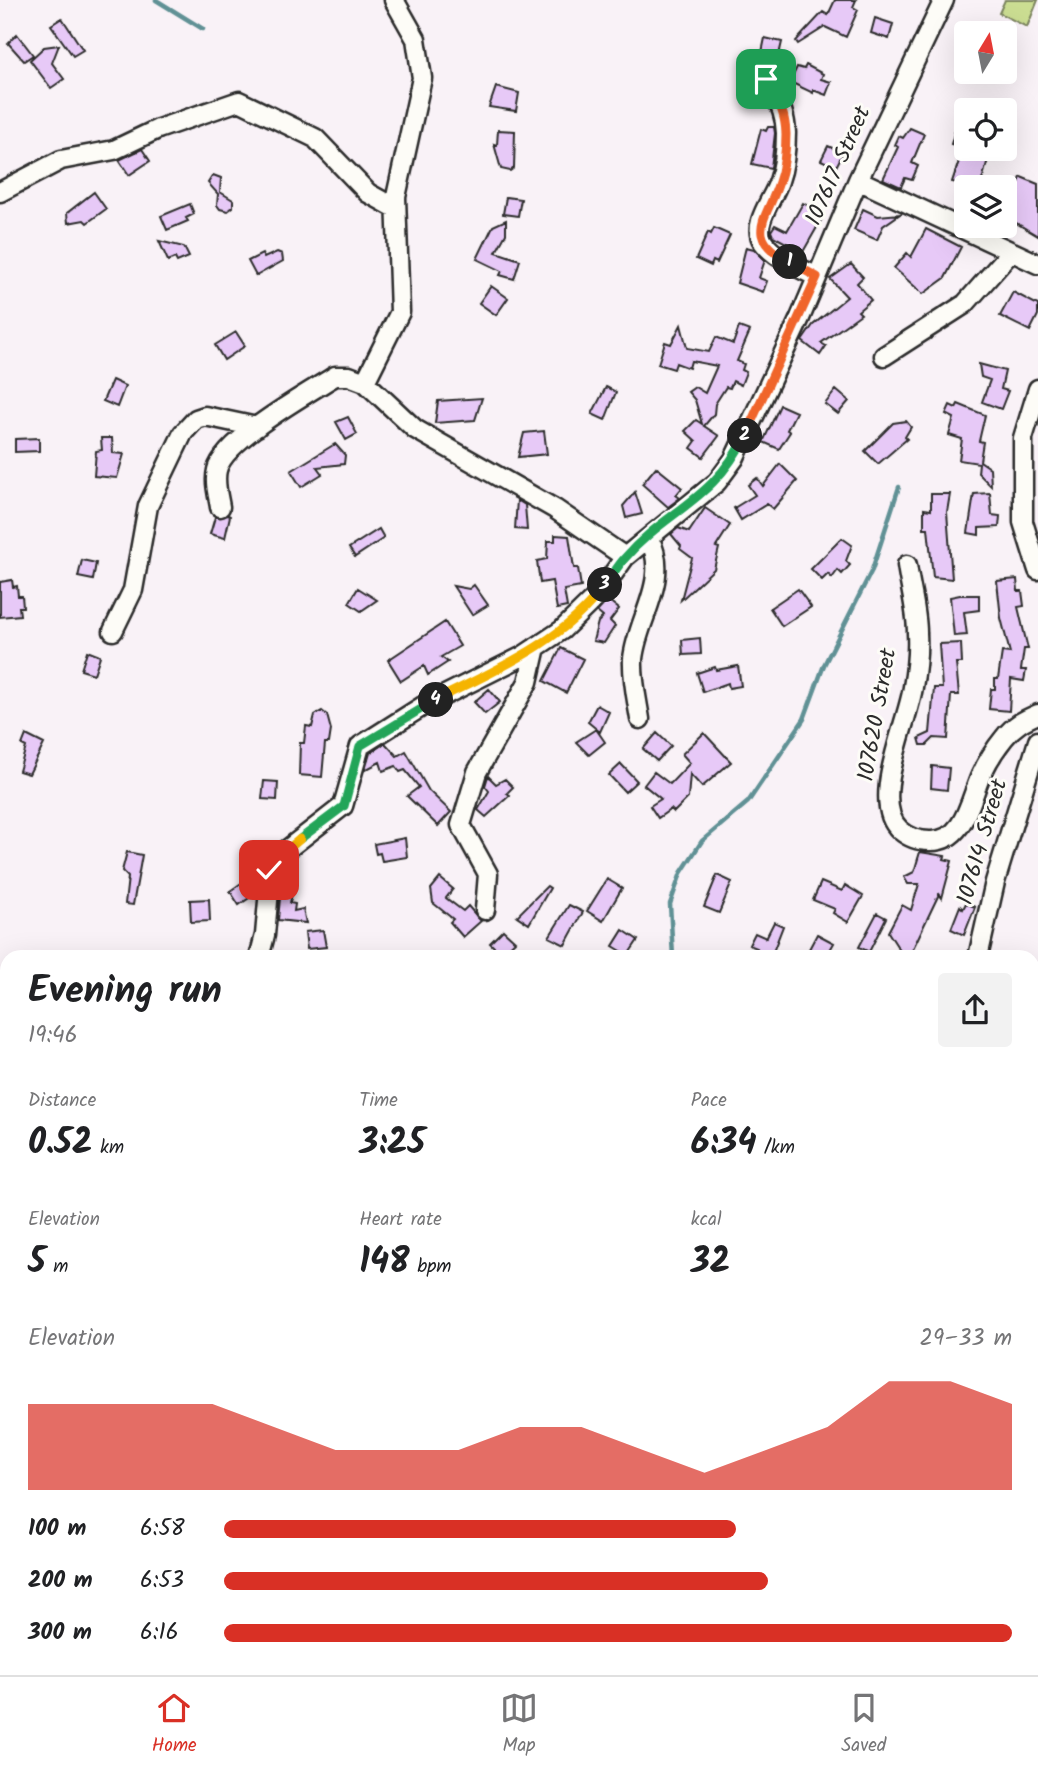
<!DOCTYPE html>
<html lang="en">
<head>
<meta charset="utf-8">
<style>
  :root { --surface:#fff; --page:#f2f2f2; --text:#202124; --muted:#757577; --line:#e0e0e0; --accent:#d93025 }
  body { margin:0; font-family:Kalam,sans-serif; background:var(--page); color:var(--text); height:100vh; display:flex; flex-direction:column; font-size:26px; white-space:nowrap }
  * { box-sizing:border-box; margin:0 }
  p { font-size:23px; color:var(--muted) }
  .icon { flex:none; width:38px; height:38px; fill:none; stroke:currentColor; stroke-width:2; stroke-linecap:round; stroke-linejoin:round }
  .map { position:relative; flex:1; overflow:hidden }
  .sheet { position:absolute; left:0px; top:950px; width:1040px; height:726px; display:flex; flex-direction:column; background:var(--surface); border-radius:21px 21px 0 0; box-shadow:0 7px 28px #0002 }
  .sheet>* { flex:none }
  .needle { width:46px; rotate:10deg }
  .buttons { position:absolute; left:954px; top:21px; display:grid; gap:14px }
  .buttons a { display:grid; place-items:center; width:63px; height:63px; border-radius:7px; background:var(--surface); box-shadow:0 7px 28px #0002; font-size:35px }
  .pin { position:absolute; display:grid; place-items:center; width:60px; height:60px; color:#fff; margin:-30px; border-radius:14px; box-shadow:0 4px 10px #0006 }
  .km { position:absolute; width:35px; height:35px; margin:-18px; border-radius:50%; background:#222; color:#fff; font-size:19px; line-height:35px; text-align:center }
  .round { display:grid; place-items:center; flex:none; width:74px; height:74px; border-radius:7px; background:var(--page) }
  .headline { display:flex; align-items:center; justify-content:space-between; height:119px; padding:0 28px }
  h1 { font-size:38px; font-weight:700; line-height:52px }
  .figures { display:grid; grid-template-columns:repeat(3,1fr); gap:10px; height:119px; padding:7px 28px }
  .figures div { display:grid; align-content:center }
  .figures b { font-size:35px; font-weight:700 }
  .figures small { font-size:19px; font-weight:400 }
  .figures p { font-size:19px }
  .chart { height:196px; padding:14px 28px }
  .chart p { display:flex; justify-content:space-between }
  .chart svg { width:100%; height:126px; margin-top:7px; fill:var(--accent); opacity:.7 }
  ul { padding:0 28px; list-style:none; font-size:23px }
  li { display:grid; grid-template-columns:112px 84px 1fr; align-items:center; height:52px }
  li i { height:18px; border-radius:9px; background:var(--accent) }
  .tab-bar { display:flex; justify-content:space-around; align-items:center; height:98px; border-top:2px solid var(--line); background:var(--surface); font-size:19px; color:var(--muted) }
  .tab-bar a { display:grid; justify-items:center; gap:4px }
  .tab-bar .on { color:var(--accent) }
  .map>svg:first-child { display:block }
  .green { fill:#cbdd92; stroke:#7b845e; stroke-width:2 }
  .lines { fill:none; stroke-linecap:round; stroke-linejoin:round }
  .stream { stroke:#609195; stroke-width:4.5 }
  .building { fill:#e7c9f7; stroke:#2b2b2b; stroke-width:2 }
  .minor-casing { stroke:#2b2b2b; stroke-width:23 }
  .minor { stroke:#fdfcf7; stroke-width:18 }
  .split-1-casing { stroke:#fff; stroke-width:14 }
  .split-2-casing { stroke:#fff; stroke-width:14 }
  .split-3-casing { stroke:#fff; stroke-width:14 }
  .split-4-casing { stroke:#fff; stroke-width:14 }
  .split-5-casing { stroke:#fff; stroke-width:14 }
  .split-6-casing { stroke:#fff; stroke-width:14 }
  .split-1 { stroke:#f0652b; stroke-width:9 }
  .split-2 { stroke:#f0652b; stroke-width:9 }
  .split-3 { stroke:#22a559; stroke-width:9 }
  .split-4 { stroke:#f5b400; stroke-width:9 }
  .split-5 { stroke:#22a559; stroke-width:9 }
  .split-6 { stroke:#f5b400; stroke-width:9 }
  .labels { text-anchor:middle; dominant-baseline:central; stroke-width:6; stroke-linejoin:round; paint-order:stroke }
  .street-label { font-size:23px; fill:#2b2b2b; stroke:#fdfcf7 }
</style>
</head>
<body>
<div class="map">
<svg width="1038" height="1675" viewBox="0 0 1038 1675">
  <rect width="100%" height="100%" fill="#f9f2f7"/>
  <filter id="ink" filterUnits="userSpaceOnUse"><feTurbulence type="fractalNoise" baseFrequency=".0143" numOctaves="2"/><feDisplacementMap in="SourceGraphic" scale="14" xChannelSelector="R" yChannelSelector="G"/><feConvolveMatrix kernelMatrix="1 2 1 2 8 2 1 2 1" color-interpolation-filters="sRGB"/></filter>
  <g filter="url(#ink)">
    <path class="green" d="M1005,0H1038L1027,27L999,13Z
      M0,1189L7,1190V1670H127L121,1675H0Z"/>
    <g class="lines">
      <path class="stream" d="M156,0L203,29
        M673,957L670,904L681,873L702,841L748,802L804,719L824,665L872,570L899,487
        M0,1289L7,1277
        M0,1566L7,1564"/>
    </g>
    <path class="building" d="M835,0H856L853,7L858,10L846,37L825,27L798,44L796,41L823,12L828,15Z
      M62,18L83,50L73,56L51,25Z
      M875,18L893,24L889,39L871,33Z
      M17,34L33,55L24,61L8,43Z
      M765,38L782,42L775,72L767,68L768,59L761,57Z
      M59,45L52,63L64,79L51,88L30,60L44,47Z
      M806,65L823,74L821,79L831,82L826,95L813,90V93L790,82L797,67L804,69Z
      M496,87L519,93L516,111L489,107Z
      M963,103H966V148L951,144Z
      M768,127H774L775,133L771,168L752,164L761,129L766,131Z
      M910,128L924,134L912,163L918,166L912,180L905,178L901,187L883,179L898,147L895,145L899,136L903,138Z
      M498,130L515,131L514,168L510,171L501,169L494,144L497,145Z
      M828,146L843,153L836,167L821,160Z
      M142,149L150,161L129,175L119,160Z
      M963,149H991L980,187L952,182Z
      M213,175L221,178L220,192L233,200V207L228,211L220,209L217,205L218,194L208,183Z
      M1021,177L1038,184V236L1008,218Z
      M94,192L106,209L87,223L84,220L68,223L67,213Z
      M506,197L521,199L518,216L503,214Z
      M803,203L824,215L803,252L773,236L771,231L775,225L787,231Z
      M190,204L194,214L186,218L188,221L167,230L161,216Z
      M863,209L878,216L900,214L883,226L877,240L854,230Z
      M506,220V234L496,252L520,260L514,279L500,275L502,271L477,259L493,226Z
      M714,228L730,235L717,263L713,261L711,266L696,259L708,232L711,234Z
      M926,229L961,247L945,278L923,294L894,268L907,253L911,257Z
      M159,241L184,247L189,257L177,262L175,258L168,261Z
      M746,247L754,249L765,260L759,278L767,281L763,292L737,283Z
      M277,252L282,254L283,261L256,276L248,261L262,254L264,258Z
      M851,264L863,277L857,283L871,300L858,311L861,314L821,343L826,346L820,355L802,341L813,325L847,297L830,279Z
      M491,286L508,298L496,315L479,303Z
      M1013,292L1038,305V315L1030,331L1000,316Z
      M681,325L687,348L709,352L716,337L733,344L739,327L750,331L737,361L744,364L742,370L746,372L741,385L733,381L730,388L726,387L715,404L714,414L704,426L719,436L703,457L691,448L696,441L685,431L696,420L702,424L695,400L688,392L695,387L705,393L717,366L691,361L689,368L676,363L674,369L658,364L665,342L671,344Z
      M236,332L245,346L224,360L215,345Z
      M979,364L1005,371L1001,389L1008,391L1001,409L982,402L990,380L981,377Z
      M112,380L125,386L117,407L103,401Z
      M606,387L616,392L605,420L592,414Z
      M836,390L849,401L838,414L825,404Z
      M482,398L475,420L435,423L438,401Z
      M958,404L985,415L979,441L983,442L980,461L990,468L991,486L978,473L979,463L959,460L962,439L949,435L954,418L946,414L950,405L956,408Z
      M780,405L796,412L787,430L790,432L779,449L763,442Z
      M348,417L357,434L346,440L336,422Z
      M906,421L911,427L905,437L907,439L878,464L865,451L893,423Z
      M544,431L547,454L518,457L524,433Z
      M39,438V451L15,452V439Z
      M101,438H112L113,453L124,454L117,478L94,476L96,451L102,450Z
      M335,444L345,455L344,464L317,467L322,474L301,487L291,471Z
      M780,464L797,481L773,509L767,504L741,520L734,508L755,495L748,485L757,478L763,486Z
      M656,467L682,488L676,495L680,498L668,507L642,484Z
      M635,492L642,514L626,518L623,506Z
      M990,493L992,515L1000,516L999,527L979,528V535L968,533L974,494Z
      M931,494H950L947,512L952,579L933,577L928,528H924V509L931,510Z
      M517,500L525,505L527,530L515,529Z
      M705,508L730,525L716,547L719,548L714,569L681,600L692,558L680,549L681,546L671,534L678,528L689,532Z
      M228,515L230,516L225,538L210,534L215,517Z
      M379,529L384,538L355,557L349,548Z
      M555,535L569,536L574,568H578L581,587L564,590L567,607L557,609L552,581L540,583L537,561L547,559L548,541H555Z
      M842,538L852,545L846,561L850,565L842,574L838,570L832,578L828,574L822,580L811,569Z
      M82,560L96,563L93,580L78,577Z
      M1017,579L1018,591H1022L1024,606L1018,607L1028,649H1024L1021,670H1026L1024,681L1011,679L1009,711L989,709L991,689H995V679H998L1002,652L1010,653L1001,618L997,581Z
      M12,580L13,587L17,586L18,596H22L23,607H19L20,615L0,617V582Z
      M474,585L488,605L472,615L453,586L469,589Z
      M358,588L377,600L361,611L349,603Z
      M798,589L811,607L782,626L770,608Z
      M960,595H979V610L964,612L967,635L954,636L950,597Z
      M608,600L619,609L610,621L615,626L604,643L593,641L598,622L603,617L597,612Z
      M445,622L460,646L441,657L448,662L428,675L424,666L401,681L388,660Z
      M700,638L701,654L683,655L682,640Z
      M961,643L962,663H956L959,695H951L948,739L934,738L927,745H921L919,738L930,733L934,688H942L939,644Z
      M561,648L583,659L566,693L544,681Z
      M87,651L100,656L94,674L81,670Z
      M738,666L741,686L729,688L728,683L703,692L697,673L715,667L716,670Z
      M489,689L500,702L485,714L474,702Z
      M597,705L609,712L600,732L588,722Z
      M322,711L327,715L331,730L329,743H325L322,777L299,775L300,743H304L306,726L312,727L315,715Z
      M596,729L605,742L589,755L576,742Z
      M657,733L671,746L657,761L643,749Z
      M704,733L731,762L702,787L690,774L688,798L674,812L671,809L658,818L650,806L661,799L644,785L654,772L670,784L690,763L682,754Z
      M26,735L44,744L29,774L19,771L26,747L22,745Z
      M385,743L397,756L406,751L429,791L451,812L438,826L407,796L419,787L405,770L400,772L396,766L383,771L380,762L365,770L370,753Z
      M621,764L637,781L625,792L609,775Z
      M932,766L949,768L947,790L931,788Z
      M488,776L496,784L505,779L513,787L507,793L510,795L486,817L478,810L489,791L485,786Z
      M264,781L278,782L277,800L262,799Z
      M405,838L407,857L382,861L380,853L376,854L374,844Z
      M127,852L142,855L133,905L125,904L128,877L122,871Z
      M920,852L945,856L944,859L952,861L942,898L939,894L909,957H904L888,932L902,905L911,910L919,884H908L904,877L914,872Z
      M717,875L732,882L719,913L704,907Z
      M282,876L295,880L290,903L295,904L294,911L303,909L306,923L278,920Z
      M440,878L453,889L446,898L463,911L468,906L481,921L463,937L450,922L453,919L433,903L431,889Z
      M607,879L622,888L603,921L587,911Z
      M243,882L252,896L239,905L230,891Z
      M821,882L842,891L845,885L863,896L848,922L833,913L835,909L813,900Z
      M547,886L550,888L529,924L517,916Z
      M209,899L210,921L191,922L190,900Z
      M966,903L975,907L964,935L951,929L960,906L963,909Z
      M569,905L583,912L565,945L549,937Z
      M877,913L886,918L869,952L859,947Z
      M774,922L783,926L771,957H766L755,953L757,948L749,945L755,933L766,938Z
      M323,930L326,947L307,949L305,932Z
      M503,930L515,941L501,954L490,943Z
      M623,930L638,940L628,955L613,946Z
      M817,934L834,943L826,957L809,949Z"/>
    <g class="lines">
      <defs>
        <path id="minor" d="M394,0L416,39L422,78L396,197L400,312L365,382L415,429L555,509L625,557
          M767,79C776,100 785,108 786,133C786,149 784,167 779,181C774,198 751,224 763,242C775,259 800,268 817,277
          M858,180L1038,264
          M0,192L61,160L114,150L158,129L239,101L315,138L368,193L395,208
          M884,356L965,304L1011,252
          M1038,389L1023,438V522L1038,570
          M220,507C218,495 214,482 217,470C224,440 308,393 335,376H349L365,382
          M907,565C910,587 917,611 917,633C918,650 916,670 913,687C908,723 869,802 900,830C908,837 919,841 930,841C965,842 970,799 981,775C987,762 995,749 1004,738C1014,725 1024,720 1038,714
          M113,631L133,590L148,506L183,433L196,419L205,416L257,427
          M640,719C637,700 632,679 633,659C637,618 671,580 649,538
          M485,910L488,874L461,825L477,772L528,682L536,647
          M260,954L265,935L271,867L289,848L343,806L360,746L423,706L523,656L562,630L598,595L625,557L717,482L734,459L800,318L858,180L944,0
          M978,957L995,882L1038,741
          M1032,1172L1038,1186L1032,1229
          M1032,1436L1038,1438
          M1032,1555L1038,1542
          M908,1675L922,1670"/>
      </defs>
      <use href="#minor" class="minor-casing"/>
      <use href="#minor" class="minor"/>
    </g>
  </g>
  <g class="lines" filter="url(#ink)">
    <defs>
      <path id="split-1" d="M766,79C776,100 785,108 786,134C786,149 784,168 779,182C767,220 742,236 790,262"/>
      <path id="split-2" d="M745,436L817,277L790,262"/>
      <path id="split-3" d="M605,585C612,576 617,567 624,559C666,510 714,501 745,436"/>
      <path id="split-4" d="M436,700C496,670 565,641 605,585"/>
      <path id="split-5" d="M300,839L344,806L360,746L436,700"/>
      <path id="split-6" d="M269,870L273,862L300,839"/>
    </defs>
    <use href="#split-1" class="split-1-casing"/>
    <use href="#split-2" class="split-2-casing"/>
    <use href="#split-3" class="split-3-casing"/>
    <use href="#split-4" class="split-4-casing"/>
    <use href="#split-5" class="split-5-casing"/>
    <use href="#split-6" class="split-6-casing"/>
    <use href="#split-1" class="split-1"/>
    <use href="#split-2" class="split-2"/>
    <use href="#split-3" class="split-3"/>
    <use href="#split-4" class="split-4"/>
    <use href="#split-5" class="split-5"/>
    <use href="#split-6" class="split-6"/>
  </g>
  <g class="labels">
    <g class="street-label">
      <text transform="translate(839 166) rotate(-66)">107617 Street</text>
      <text transform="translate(878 715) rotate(-80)">107620 Street</text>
      <text transform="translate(983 842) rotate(-74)">107614 Street</text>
    </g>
  </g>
</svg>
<div class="buttons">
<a><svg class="needle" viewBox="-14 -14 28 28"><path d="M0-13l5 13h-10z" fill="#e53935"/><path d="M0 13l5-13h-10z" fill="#757577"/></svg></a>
<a><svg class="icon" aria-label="locate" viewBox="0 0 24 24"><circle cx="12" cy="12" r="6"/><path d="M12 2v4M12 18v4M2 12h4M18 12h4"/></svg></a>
<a><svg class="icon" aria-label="layers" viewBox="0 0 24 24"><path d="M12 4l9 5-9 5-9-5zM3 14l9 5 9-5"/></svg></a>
</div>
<div class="pin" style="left:766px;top:79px;background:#1e9e55"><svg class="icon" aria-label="arrive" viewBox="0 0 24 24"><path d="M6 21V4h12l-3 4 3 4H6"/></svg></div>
<div class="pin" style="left:269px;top:870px;background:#d93025"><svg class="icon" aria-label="check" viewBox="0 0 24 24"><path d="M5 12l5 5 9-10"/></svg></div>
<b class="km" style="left:790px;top:262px">1</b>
<b class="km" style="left:745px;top:436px">2</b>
<b class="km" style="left:605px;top:585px">3</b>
<b class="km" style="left:436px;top:700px">4</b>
<section class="sheet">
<div class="headline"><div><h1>Evening run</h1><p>19:46</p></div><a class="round"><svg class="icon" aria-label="share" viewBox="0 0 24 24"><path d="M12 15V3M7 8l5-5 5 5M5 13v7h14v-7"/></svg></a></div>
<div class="figures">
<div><p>Distance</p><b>0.52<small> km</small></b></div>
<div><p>Time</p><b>3:25</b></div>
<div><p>Pace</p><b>6:34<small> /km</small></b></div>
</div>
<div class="figures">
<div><p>Elevation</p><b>5<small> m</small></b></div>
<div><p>Heart rate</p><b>148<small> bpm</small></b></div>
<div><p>kcal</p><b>32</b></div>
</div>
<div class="chart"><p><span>Elevation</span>29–33 m</p>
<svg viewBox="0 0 160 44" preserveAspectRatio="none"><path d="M0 44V14L10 14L20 14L30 14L40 22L50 30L60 30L70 30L80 22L90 22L100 30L110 38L120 30L130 22L140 6L150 6L160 14V44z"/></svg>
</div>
<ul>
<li><b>100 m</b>6:58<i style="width:65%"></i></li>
<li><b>200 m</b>6:53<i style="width:69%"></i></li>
<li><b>300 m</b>6:16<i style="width:100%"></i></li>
</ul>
</section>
</div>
<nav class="tab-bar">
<a class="on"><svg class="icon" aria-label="home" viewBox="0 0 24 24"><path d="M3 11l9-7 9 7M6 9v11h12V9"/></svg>Home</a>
<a><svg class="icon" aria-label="map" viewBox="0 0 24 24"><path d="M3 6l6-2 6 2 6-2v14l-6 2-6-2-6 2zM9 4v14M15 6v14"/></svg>Map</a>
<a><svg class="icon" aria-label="saved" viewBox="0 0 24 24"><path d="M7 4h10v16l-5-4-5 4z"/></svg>Saved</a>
</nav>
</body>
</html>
